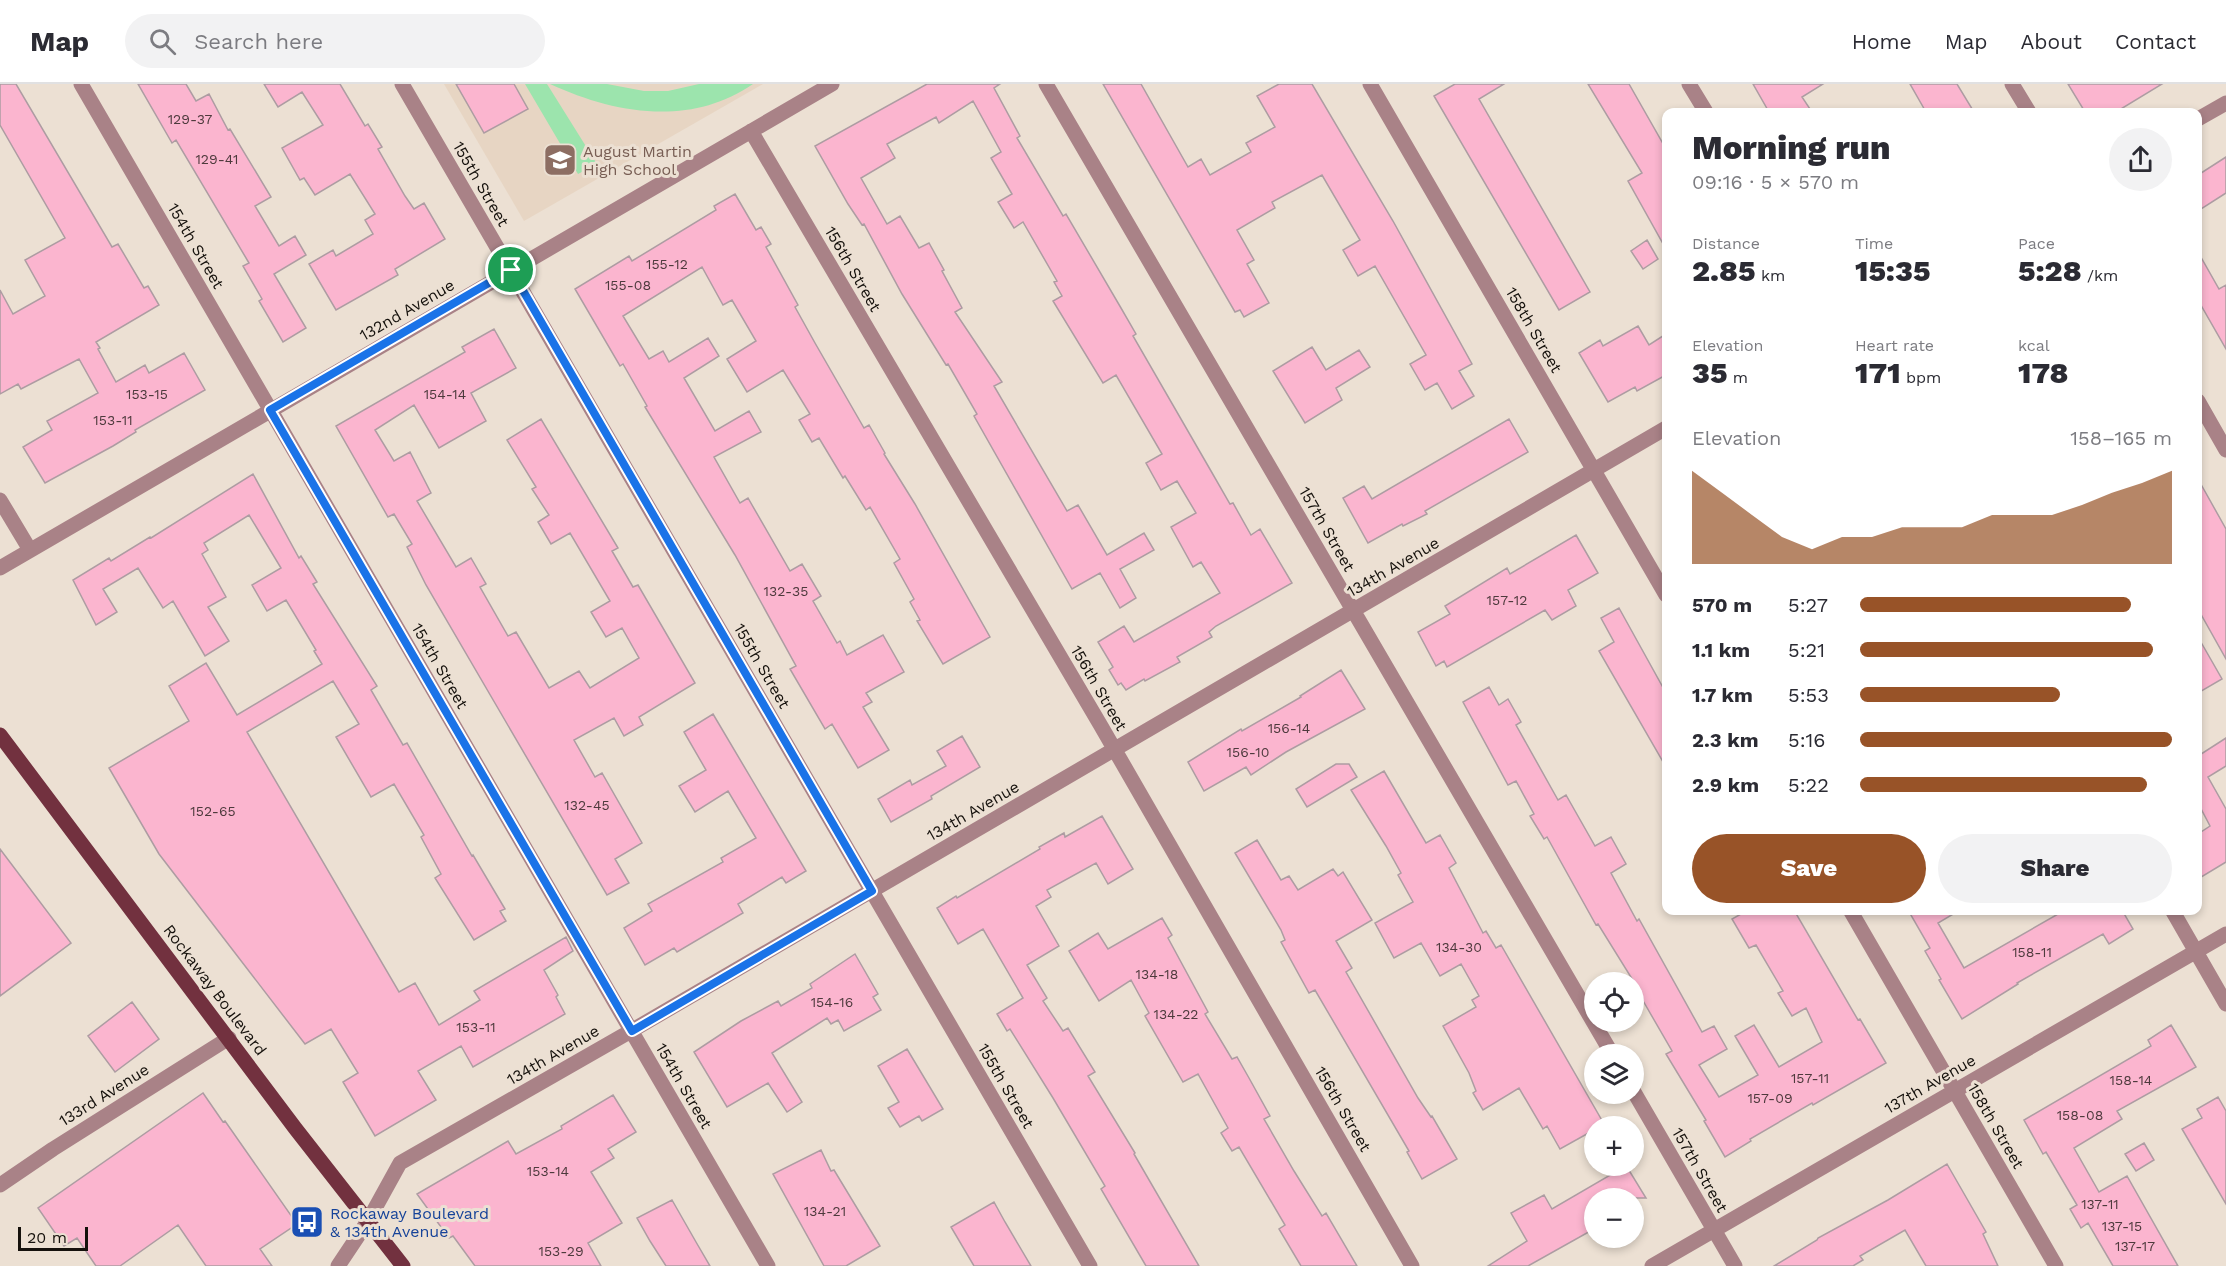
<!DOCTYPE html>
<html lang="en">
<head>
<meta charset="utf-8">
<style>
  :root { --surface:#fff; --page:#f2f2f3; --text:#2b2b33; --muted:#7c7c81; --line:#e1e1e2; --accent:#985328 }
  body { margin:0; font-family:"Work Sans",sans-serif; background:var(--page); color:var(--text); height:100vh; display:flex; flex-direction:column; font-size:22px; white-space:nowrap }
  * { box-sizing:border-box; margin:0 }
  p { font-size:20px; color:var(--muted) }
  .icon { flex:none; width:33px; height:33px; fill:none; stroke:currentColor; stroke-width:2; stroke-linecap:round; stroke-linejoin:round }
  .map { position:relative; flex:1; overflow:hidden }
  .side { position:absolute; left:1662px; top:24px; width:540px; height:807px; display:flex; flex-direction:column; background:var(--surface); border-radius:12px; box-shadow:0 3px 9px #0003 }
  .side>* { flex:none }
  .tools { position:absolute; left:1584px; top:888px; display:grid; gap:12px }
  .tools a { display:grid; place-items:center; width:60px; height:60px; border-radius:50%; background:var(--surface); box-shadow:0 3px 9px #0003; font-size:30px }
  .scale { position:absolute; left:18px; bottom:15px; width:70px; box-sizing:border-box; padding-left:6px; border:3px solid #15110c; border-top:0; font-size:16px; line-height:21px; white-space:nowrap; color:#15110c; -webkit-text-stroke:4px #ece0d3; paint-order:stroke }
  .pin { position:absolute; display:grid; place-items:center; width:51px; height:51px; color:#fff; margin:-26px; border:3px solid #fff; border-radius:50%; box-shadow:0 2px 6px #0007 }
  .round { display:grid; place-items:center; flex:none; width:63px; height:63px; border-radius:32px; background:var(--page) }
  .headline { display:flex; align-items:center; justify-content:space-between; height:102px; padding:0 30px }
  h1 { font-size:33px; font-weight:800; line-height:45px }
  .metrics { display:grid; grid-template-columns:repeat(3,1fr); gap:9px; height:102px; padding:6px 30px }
  .metrics div { display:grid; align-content:center }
  .metrics b { font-size:30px; font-weight:800 }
  .metrics small { font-size:16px; font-weight:400 }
  .metrics p { font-size:16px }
  .chart { height:168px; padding:12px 30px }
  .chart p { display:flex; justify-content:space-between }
  .chart svg { width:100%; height:108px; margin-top:6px; fill:var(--accent); opacity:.7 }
  .action { display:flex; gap:12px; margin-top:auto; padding:12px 30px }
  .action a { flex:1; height:69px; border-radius:36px; background:var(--accent); color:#fff; font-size:24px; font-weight:800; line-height:69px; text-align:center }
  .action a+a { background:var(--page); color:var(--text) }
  ul { padding:0 30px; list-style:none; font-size:20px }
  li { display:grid; grid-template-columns:96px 72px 1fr; align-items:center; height:45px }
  li i { height:15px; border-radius:8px; background:var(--accent) }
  header { display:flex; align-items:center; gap:36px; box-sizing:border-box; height:84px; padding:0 30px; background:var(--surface); border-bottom:2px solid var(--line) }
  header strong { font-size:28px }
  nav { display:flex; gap:33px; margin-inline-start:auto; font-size:21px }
  .search { width:420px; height:54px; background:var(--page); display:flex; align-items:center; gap:15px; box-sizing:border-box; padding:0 21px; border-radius:33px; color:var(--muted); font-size:22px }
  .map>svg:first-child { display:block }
  .built { fill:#e7d5c3 }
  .green { fill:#9ce4ad }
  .building { fill:#fbb5cf; stroke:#ad9ca2; stroke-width:1.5 }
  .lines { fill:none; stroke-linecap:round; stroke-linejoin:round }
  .street { stroke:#a98287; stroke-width:15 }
  .primary { stroke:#72313f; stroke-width:15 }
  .route-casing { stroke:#fff; stroke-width:12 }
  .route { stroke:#1a73e8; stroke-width:8 }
  .labels { text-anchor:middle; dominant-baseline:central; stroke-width:6; stroke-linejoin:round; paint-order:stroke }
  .number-label { font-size:14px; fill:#4e3a3d }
  .education-label { font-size:16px; fill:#785e54; stroke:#ece0d3; text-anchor:start }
  .street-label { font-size:16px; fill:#15110c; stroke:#ece0d3 }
  .transit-label { font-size:16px; fill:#164399; stroke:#ece0d3; text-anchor:start }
</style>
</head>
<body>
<header>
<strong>Map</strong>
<div class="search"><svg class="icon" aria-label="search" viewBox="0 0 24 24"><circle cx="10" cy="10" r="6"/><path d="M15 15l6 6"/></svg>Search here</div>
<nav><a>Home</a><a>Map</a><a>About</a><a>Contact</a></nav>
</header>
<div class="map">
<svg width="2226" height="1182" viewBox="0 0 2226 1182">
  <rect width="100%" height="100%" fill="#ece0d3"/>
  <path class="built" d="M444,0H763L524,137Z"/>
  <path class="green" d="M525,0H547L597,80L578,90Z
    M550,0H607L644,7H668L699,0H753C691,43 615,30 550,0Z"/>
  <path class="building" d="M0,0H16L112,163L118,160L144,204L148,202L159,221L96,258L100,264L98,265L116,298L145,281L149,289L184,269L205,306L135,346L136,348L113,362L45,399L23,363L52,346L47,337L98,309L79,275L21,305L18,300L0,310V206L13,230L45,212L25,176L65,154L0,41Z
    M138,0H186L196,17L209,10L228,46L230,45L271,113L255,122L279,162L295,152L306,171L274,190L306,244L283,258L259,217L262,215L243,182L249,179L176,56L172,59Z
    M264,0H340L365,42L368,40L382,63L378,65L405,112L414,125L424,119L445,155L395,185L398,191L336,226L309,180L333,166L336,172L373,150L365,136L375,130L350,90L315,111L304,94L300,96L282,64L323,41L302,8L278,23Z
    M456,0H514L528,25L484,49Z
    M927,0H1000L994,4L1020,52L1017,54L1063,132L1066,130L1121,224L1136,250L1133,252L1211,387L1230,420L1233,419L1251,451L1260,445L1292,499L1216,542L1209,548L1212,553L1177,573L1180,578L1145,597L1144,595L1126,606L1121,599L1118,601L1109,586L1113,583L1098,558L1124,542L1134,558L1220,509L1201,478L1193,483L1171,443L1196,429L1177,397L1161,406L1146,379L1162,370L1116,291L1103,299L1053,217L1062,212L1054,198L1057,197L1023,138L1014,144L998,118L1012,110L991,74L1001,68L973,17L939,39L936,33L887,60L895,74L861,94L887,140L900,132L919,164L929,159L944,186L942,187L962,224L955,228L1002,298L994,302L1067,427L1078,421L1107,471L1144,449L1154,466L1120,485L1136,514L1120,524L1100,489L1072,505L974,332L977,330L948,280L946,281L902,210L864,140L862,141L848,120L815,62Z
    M1103,0H1141L1188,83L1201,75L1210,91L1251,68L1246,59L1275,43L1257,12L1279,0H1312L1393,137L1472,280L1459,287L1474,312L1452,325L1437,299L1425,306L1410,280L1426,271L1375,182L1358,192L1343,166L1360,156L1322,91L1272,118L1275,124L1237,146L1254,176L1247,180L1269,219L1244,233L1240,226L1235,228Z
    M1455,0H1504L1479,15L1590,208L1559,226L1434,12Z
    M1588,0H1629L1666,65V165L1628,97L1642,89Z
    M1753,0H1823L1802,13L1812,28H1769Z
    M1910,0H1957L1974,28H1926Z
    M2068,0H2162L2116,28H2085Z
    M2226,73V109L2198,127V91Z
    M735,110L756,146L761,143L771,160L766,163L798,221L795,223L815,259L864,344L869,341L885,369L884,370L915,420L990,553L943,580L917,537L920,536L910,518L914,515L894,479L900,475L870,423L866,426L845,392L843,394L819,354L812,358L799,336L810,330L783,286L747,308L727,275L756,257L732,216L723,221L702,183L623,232L649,275L663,267L669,278L708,254L719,272L684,294L715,347L749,327L761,348L714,373L740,419L748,414L790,487L802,480L821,512L813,517L837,559L840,557L847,571L883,551L904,588L866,609L872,618L863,623L889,666L858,684L832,640L825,645L790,585L796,582L735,471L645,323L647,322L623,280L620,282L575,205L629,172L632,177L716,126L714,122Z
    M1647,156L1658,175L1643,185L1631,167Z
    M2198,168L2219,205L2226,201V265L2198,216Z
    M1638,242L1649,261L1666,250V291L1637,307L1635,303L1608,318L1579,269L1600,256L1603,262Z
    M494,245L516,284L471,309L486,337L439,364L414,321L375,346L394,377L410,368L431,409L417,417L456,483L471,474L486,500L480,503L508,552L516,548L549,604L579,587L590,604L639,574L622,544L606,553L591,528L610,517L570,449L551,460L538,438L549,431L532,405L536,403L507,356L541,335L618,464L612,467L633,503L638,501L695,599L639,633L643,641L624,652L614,634L574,656L595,693L602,689L642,759L615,775L629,799L607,811L426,501L407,463L412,460L394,430L388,433L336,342L465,268L462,263Z
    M1312,263L1326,286L1359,266L1370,283L1336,304L1342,316L1305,339L1273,287Z
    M1509,335L1528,368L1425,427L1427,430L1403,442L1402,440L1368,459L1343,414L1364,402L1372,415Z
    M253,390L299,474L301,472L317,498L313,500L377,602L371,606L403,661L407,659L472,772L473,771L505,825L500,827L506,837L474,856L435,794L441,790L421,753L424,751L394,700L371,713L336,653L359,640L333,597L247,648L399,908L415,899L439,941L480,916L474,907L566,853L573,867L544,886L558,911L556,913L565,930L473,983L461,962L418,987L436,1016L375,1052L343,998L358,989L331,945L305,960L159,770L109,684L189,637L169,602L206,579L237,631L322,580L314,567L316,566L286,516L267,527L252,501L281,484L249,431L204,459L208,466L202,470L226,513L208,523L229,557L205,572L173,517L163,524L138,484L103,505L117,528L96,541L73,496L109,474L111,477L150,453L151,454Z
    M2198,395L2226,445V575L2198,525Z
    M1576,451L1598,489L1568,506L1576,522L1552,536L1545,526L1447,583L1444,577L1436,582L1418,548L1450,530L1445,522L1507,484L1510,490Z
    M1619,524L1666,609V683L1599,567L1614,558L1601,534Z
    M2198,553L2222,595L2198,609Z
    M1341,586L1365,625L1286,668L1251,691L1246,683L1204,707L1188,678L1241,645L1242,647L1301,613L1300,612Z
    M1489,603L1499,621L1508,615L1521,638L1516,641L1558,716L1566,711L1595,762L1611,753L1626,780L1611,789L1637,837L1639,835L1702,948L1714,942L1727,965L1699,981L1719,1013L1758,991L1735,952L1754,941L1779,983L1822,958L1806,924L1792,932L1778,909L1783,907L1756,861L1749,864L1732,835L1748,826H1794L1858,936L1860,935L1886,979L1813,1021L1812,1019L1750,1055L1751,1057L1725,1073L1704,1037L1706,1036L1666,970L1672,967L1642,915L1634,920V898L1598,840L1596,841L1547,753L1544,755L1530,732L1534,730L1516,697L1508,701L1463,618Z
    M713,630L806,787L786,799L782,793L738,820L743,829L677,868L674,864L645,881L624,844L652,827L648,820L723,778L721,774L756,754L728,707L695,728L679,702L706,686L684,648Z
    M962,652L980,683L931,712L932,715L891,738L878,715L910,696L912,701L946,682L937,667Z
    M2226,654V682L2208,693L2226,725V778L2198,795V750L2210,742L2198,719V672Z
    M1336,680H1349L1357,693L1307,723L1296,705Z
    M1384,687L1426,759L1440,751L1456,779L1449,784L1483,849L1486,847L1496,864L1501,861L1604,1040L1594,1042V1046L1560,1065L1547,1042L1543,1045L1519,1004L1483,1026L1473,1009L1476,1007L1469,989L1443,942L1476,923L1472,916L1479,912L1461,880L1440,892L1421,859L1394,874L1375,839L1413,818L1398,791L1401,789L1386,762L1351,706Z
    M1102,732L1133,785L1108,800L1096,779L1047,806L1051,813L1036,822L1059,862L1027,881L1047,914L1043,917L1063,947L1068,944L1095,988L1088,992L1135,1069L1134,1070L1199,1182H1146L1101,1105L1105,1102L1053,1014L1010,945L1007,947L997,930L1023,914L983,845L958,860L937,824L956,812L957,814L1040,765L1039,763L1064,749L1065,753Z
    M1257,756L1281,796L1289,792L1298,806L1333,785L1338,792L1343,788L1372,836L1336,857L1352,884L1346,888L1418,1014L1431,1033L1432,1032L1457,1075L1422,1095L1407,1068L1409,1067L1315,906L1309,909L1281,858L1285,856L1281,846L1235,769Z
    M0,765L71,859L0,912Z
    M1908,826H1960L1938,839L1964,884L2065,826H2122L2133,845L2109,860L2103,850L2017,899L2018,900L1962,935L1939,896L1941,895L1925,867L1930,864Z
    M1162,834L1172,851L1168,854L1208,928L1205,930L1232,975L1237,973L1249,994L1270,1032L1264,1035L1294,1087L1322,1132L1326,1129L1357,1182H1301L1279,1145L1285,1141L1239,1063L1232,1067L1221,1049L1228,1044L1198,990L1183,998L1145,932L1149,929L1131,896L1099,917L1069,867L1098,849L1108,865Z
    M855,870L878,910L873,913L881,926L844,947L838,936L831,940L827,934L772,969L802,1018L787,1028L768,999L727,1023L694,968L741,937L778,917L781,922L812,904L810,900Z
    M132,918L159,955L115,988L88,952Z
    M2171,941L2196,983L2117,1027L2122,1035L2074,1064L2099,1108L2127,1092L2178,1182H2113L2088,1139L2081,1144L2070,1125L2077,1121L2046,1068L2043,1070L2024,1036L2151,962L2148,956Z
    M907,965L943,1025L922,1037L919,1032L900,1043L888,1024L899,1018L878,982Z
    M203,1009L223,1038L225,1037L297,1140L260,1165L272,1182H206L178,1141L120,1182H96L77,1154L64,1162L38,1124Z
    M613,1011L636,1048L608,1065L614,1074L591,1088L622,1139L588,1159L601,1182H475L453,1152L449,1154L417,1110L508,1057L516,1070L562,1045L561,1042Z
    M2218,1013L2226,1027V1120L2182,1045L2202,1034L2197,1025Z
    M2144,1059L2154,1076L2136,1087L2125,1070Z
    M821,1066L831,1087L834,1086L880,1162L846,1182H824L773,1090Z
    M1947,1080L1986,1148L1983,1150L1998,1182H1926L1905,1146L1860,1172L1863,1176L1853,1182H1774L1817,1156L1818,1154L1888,1116Z
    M1627,1083L1646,1114H1594V1145L1528,1182H1488L1527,1157L1511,1129L1544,1111L1552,1125L1617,1087L1618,1089Z
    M672,1116L696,1158L710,1182H666L650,1157L637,1134Z
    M994,1118L1005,1138L1031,1182H974L951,1143Z"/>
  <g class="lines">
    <path class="street" d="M81,0L768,1182
      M402,0L1090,1182
      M1046,0L1612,970
      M1370,0L1666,511
      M1689,0L1706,28
      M2012,0L2029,28
      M2198,35L2226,19
      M751,47L1101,642L1412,1182
      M2198,317L2226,366
      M0,416L30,466
      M0,484L832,0
      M1850,826L2056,1182
      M2172,826L2226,920
      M1634,1008L1735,1182
      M0,1101L53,1065L229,954
      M338,1182L368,1137L400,1079L631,947L1666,344
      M1652,1182L2226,850"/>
    <path class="primary" d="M0,651L295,1044L403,1182"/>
  </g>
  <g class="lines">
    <defs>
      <path id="route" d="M511,186L872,807L632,947L270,326Z"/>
    </defs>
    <use href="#route" class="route-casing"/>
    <use href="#route" class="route"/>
  </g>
  <defs>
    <symbol id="school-square" viewBox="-11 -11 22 22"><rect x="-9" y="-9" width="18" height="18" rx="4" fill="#8d6e63" stroke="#ece0d3"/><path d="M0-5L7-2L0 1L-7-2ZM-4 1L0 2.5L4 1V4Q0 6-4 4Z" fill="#fff"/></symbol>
    <symbol id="bus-square" viewBox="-11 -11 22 22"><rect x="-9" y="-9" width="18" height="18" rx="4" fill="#1a4fb4" stroke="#ece0d3"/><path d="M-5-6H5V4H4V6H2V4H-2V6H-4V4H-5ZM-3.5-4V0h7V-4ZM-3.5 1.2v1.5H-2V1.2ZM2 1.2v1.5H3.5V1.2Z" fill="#fff"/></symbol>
  </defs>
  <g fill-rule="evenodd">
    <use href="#school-square" x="541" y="57" width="38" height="38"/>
    <use href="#bus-square" x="288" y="1119" width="38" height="38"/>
  </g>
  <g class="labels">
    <g class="number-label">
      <text x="190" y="35">129-37</text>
      <text x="217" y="75">129-41</text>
      <text x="667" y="180">155-12</text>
      <text x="628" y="201">155-08</text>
      <text x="147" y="310">153-15</text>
      <text x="445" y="310">154-14</text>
      <text x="113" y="336">153-11</text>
      <text x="786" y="507">132-35</text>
      <text x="1507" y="516">157-12</text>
      <text x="1289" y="644">156-14</text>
      <text x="1248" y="668">156-10</text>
      <text x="587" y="721">132-45</text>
      <text x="213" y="727">152-65</text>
      <text x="1459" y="863">134-30</text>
      <text x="2032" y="868">158-11</text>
      <text x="1157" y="890">134-18</text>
      <text x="832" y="918">154-16</text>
      <text x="1176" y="930">134-22</text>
      <text x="476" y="943">153-11</text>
      <text x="1810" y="994">157-11</text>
      <text x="2131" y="996">158-14</text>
      <text x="1770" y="1014">157-09</text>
      <text x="2080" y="1031">158-08</text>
      <text x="548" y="1087">153-14</text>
      <text x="2100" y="1120">137-11</text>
      <text x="825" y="1127">134-21</text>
      <text x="2122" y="1142">137-15</text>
      <text x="2135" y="1162">137-17</text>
      <text x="561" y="1167">153-29</text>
    </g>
    <g class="education-label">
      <text x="583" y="67">August Martin<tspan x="583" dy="18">High School</tspan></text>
    </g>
    <g class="street-label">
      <text transform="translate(481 100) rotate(60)">155th Street</text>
      <text transform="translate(196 162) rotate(60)">154th Street</text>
      <text transform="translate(853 185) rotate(60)">156th Street</text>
      <text transform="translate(407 226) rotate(-30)">132nd Avenue</text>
      <text transform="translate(1534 246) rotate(60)">158th Street</text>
      <text transform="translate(1327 445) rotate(60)">157th Street</text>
      <text transform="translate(1393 483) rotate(-30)">134th Avenue</text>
      <text transform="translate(440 582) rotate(60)">154th Street</text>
      <text transform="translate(762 582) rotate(60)">155th Street</text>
      <text transform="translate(1099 604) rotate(60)">156th Street</text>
      <text transform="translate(973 727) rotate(-30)">134th Avenue</text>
      <text transform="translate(215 906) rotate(53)">Rockaway Boulevard</text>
      <text transform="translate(553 971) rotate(-30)">134th Avenue</text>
      <text transform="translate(1930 1000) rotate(-30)">137th Avenue</text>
      <text transform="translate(684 1002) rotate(60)">154th Street</text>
      <text transform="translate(1006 1002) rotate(60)">155th Street</text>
      <text transform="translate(104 1011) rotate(-32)">133rd Avenue</text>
      <text transform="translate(1343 1025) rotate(60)">156th Street</text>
      <text transform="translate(1996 1042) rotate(60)">158th Street</text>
      <text transform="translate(1700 1086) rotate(60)">157th Street</text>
    </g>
    <g class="transit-label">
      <text x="330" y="1129">Rockaway Boulevard<tspan x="330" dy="18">&amp; 134th Avenue</tspan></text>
    </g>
  </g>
</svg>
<div class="tools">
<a><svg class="icon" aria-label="locate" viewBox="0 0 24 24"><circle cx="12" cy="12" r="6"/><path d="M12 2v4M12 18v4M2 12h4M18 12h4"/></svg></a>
<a><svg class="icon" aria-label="layers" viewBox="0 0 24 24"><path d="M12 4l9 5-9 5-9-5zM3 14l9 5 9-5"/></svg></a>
<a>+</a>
<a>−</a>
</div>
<div class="scale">20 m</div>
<div class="pin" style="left:511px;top:186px;background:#1e9e55"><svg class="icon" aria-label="arrive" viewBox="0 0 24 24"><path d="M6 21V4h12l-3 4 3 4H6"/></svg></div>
<section class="side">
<div class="headline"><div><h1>Morning run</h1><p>09:16 · 5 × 570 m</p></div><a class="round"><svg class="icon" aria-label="share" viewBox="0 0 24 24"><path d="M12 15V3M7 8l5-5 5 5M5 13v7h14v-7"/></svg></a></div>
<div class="metrics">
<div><p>Distance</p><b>2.85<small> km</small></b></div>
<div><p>Time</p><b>15:35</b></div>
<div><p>Pace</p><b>5:28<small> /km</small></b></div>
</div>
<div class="metrics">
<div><p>Elevation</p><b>35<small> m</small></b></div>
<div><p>Heart rate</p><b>171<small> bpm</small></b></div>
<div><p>kcal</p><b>178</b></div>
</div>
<div class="chart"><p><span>Elevation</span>158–165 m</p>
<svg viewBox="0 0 160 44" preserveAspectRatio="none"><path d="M0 44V6L10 15L20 24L30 33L40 38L50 33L60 33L70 29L80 29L90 29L100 24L110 24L120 24L130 20L140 15L150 11L160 6V44z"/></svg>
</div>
<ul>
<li><b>570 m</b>5:27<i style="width:87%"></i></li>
<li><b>1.1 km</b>5:21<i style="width:94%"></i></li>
<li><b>1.7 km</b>5:53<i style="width:64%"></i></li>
<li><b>2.3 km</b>5:16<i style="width:100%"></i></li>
<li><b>2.9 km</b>5:22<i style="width:92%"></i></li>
</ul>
<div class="action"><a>Save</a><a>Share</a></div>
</section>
</div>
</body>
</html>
